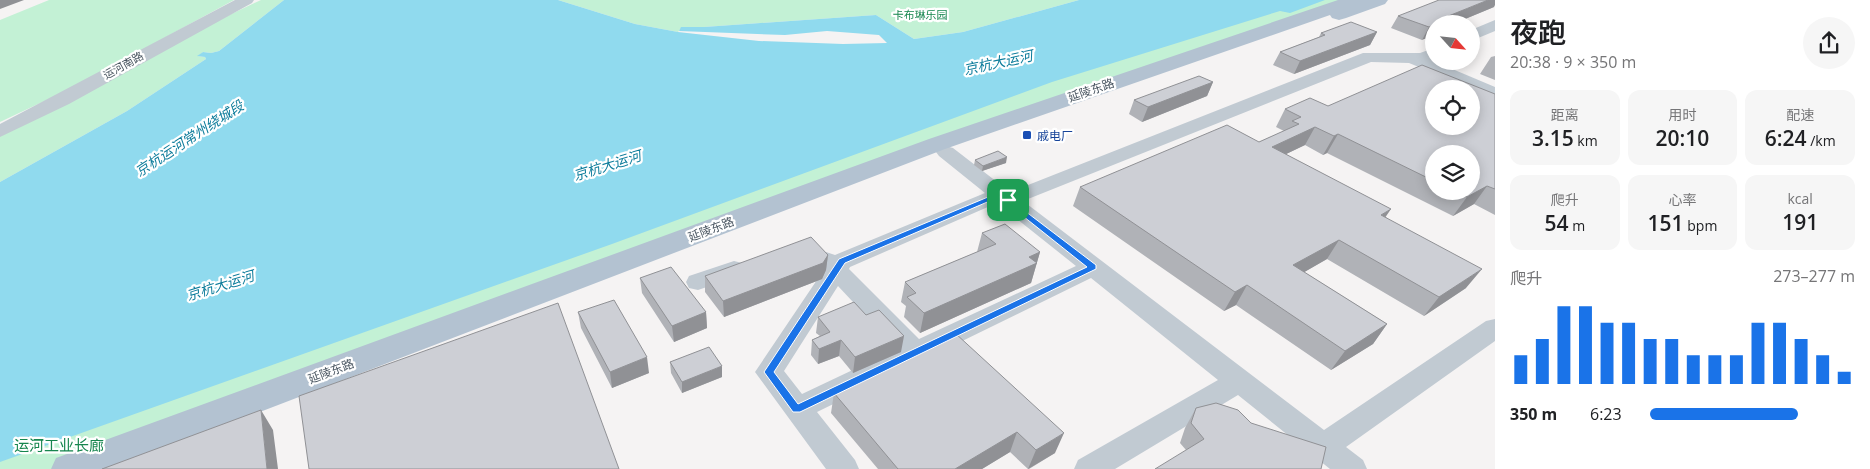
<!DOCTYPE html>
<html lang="zh">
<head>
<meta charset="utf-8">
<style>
  :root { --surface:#fff; --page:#f6f6f6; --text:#202124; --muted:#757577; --accent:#1a73e8 }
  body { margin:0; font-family:"Open Sans","Noto Sans SC",sans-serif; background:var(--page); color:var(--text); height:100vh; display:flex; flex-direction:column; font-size:19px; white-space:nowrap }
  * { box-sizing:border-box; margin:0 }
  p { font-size:16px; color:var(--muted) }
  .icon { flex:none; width:28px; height:28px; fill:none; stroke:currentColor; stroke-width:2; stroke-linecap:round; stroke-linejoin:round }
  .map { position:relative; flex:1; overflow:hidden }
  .panel { display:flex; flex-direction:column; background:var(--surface); width:375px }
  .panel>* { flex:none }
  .needle { width:32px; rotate:117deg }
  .tools { position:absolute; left:1425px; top:15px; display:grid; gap:10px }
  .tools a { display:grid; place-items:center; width:55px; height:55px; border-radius:50%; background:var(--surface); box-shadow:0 2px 12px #0003; font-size:25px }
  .pin { position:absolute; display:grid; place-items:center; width:42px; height:42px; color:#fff; margin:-21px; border-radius:10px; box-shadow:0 2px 8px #0006 }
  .round { display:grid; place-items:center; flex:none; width:52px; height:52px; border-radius:26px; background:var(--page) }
  .head { display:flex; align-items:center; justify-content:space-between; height:85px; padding:0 15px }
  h1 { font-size:28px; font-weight:600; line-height:38px }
  .stats { display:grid; grid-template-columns:repeat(3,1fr); gap:8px; height:85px; padding:5px 15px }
  .stats div { display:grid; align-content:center; border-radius:12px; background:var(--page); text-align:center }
  .stats b { font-size:21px; font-weight:600 }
  .stats small { font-size:14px; font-weight:400 }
  .stats p { font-size:14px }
  .chart { height:140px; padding:10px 15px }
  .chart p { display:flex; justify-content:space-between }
  .chart svg { width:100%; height:90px; margin-top:5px; stroke:var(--accent); stroke-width:6 }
  ul { padding:0 15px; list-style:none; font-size:16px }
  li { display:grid; grid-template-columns:80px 60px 1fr; align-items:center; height:38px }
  li i { height:12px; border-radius:6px; background:var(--accent) }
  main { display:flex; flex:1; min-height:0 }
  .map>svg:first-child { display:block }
  .green { fill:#c3f1d5 }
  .water { fill:#90daee }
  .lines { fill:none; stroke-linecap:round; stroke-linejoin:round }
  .minor { fill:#c1cad2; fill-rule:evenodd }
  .major { fill:#b3c2d1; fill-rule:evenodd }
  .wall { fill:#b0b2b7; fill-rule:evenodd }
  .shaded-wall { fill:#909195 }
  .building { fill:#cdcfd5; stroke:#909195; fill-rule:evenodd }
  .route { fill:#1a73e8; stroke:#fff; fill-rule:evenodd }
  .transit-dot { fill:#1a4fb4; stroke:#fff; stroke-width:2 }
  .labels { text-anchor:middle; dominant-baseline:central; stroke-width:4.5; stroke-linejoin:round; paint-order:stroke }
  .far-park-label { font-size:11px; fill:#17864f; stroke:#fff }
  .far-street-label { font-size:11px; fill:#4a5661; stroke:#fff }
  .street-label { font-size:12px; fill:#4a5661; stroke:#fff }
  .transit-label { font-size:12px; fill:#164399; stroke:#fff; text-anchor:start }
  .water-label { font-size:14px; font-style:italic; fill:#0c7c9b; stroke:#fff }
  .near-park-label { font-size:15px; fill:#17864f; stroke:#fff }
</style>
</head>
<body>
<main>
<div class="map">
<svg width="1495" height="469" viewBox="0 0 1495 469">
  <rect width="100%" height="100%" fill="#f5f3f3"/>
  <path class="green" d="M49,0H234L72,88L0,122V20Z
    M261,0H284L219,51L211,53L203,52L198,56L205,57L206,59L127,111L0,182V136L204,27Z
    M558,0H1079L963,32L914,39L876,15L704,27H682L678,32L635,24Z
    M1306,0H1341L51,469H0V445L1043,84Z"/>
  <path class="water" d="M284,0H558L635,24L678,32L759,41L843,44L887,43L879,35L827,31L785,35L679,31L681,27H704L876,15L914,39L963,32L1079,0H1325L1290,13L1280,11L1052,82L612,244L0,462V182L127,111L206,59L205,57L197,56L203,52L211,53L219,51Z"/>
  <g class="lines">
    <path class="minor" d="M235,0H254L252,3L69,104L0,137V124Z
      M1495,20V31L1471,41V30Z
      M1434,48V59L1431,60L1495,87V98L1409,63L1371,62L1023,201L1324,430L1486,321L1495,319V341L1346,447L1363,460L1367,469H1330L1238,395L1115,469H1074L1078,460L1218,380L1091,278L817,412L855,460L859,469H826L755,372L823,271L814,260L818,254L826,252L835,255L985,193L939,156L936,152L939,148L946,146L953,148L1010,192L1363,53H1420ZM997,203L1076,266L919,339L849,269L850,267ZM838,286L897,349L802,394L784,371Z
      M734,261L742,263L746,269L742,275L698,290L689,288L686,282L689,276Z"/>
    <path class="major" d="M1338,0H1388L1385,4L1346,18L1339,20L1332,18L1330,15L945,149L111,469H51L56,458L929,139Z"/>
  </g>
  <path class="wall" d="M1494,7L1453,24H1434L1422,40L1391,28L1398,16Z
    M1377,32L1370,45L1294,74L1273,65L1280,52L1319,37L1321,33Z
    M1495,56V80L1480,74L1491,57Z
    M1213,82L1207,96L1142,122L1129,114L1134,100Z
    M1495,94V215L1474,204L1453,216L1327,153L1323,155L1305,145L1286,154L1386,217L1466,288L1424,316L1327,259L1304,272L1387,324L1373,344L1331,370L1236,305L1224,311L1073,206L1080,187L1259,142L1284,131L1276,127L1285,109ZM1434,154L1471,191H1434Z
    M975,160L1006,163L982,171L974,165Z
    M982,233L1040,252L1031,283L920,333L904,317L906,306L901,302L905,282L977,252Z
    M828,255L826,270L822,279L724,317L705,292V276Z
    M640,278L706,312L707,328L674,342L642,293Z
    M578,312L649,373L612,388L581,328Z
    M866,315L901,352L853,373L839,356L818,364L811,355L812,340L820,336L816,333L818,317Z
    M955,333L1055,453L1029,469H1028L1010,452L982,469H878L831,413L834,393Z
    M670,362L722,377L682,393L671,373Z
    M1196,408L1251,423L1186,450L1180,443L1185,428Z"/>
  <path class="shaded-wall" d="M0,0H24L0,9Z
    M1488,0H1495V5L1494,7L1453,24H1437L1446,17Z
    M1434,25V35L1422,40L1429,27Z
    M1377,32L1370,45L1294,74L1300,61Z
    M1213,82L1207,96L1142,122L1148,107Z
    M1315,127L1305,145L1263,165L1272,147Z
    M1338,134L1327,153L1323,155L1334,136Z
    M1007,157L1006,163L982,171L983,166Z
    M1487,186L1474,204L1453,216L1467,197Z
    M1391,209L1378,228L1381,215Z
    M1339,240L1327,259L1282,285L1293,265Z
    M1040,252L1031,283L920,333L924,313L1029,257Z
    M828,255L826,270L822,279L724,317L723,301Z
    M1482,269L1466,288L1424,316L1439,297Z
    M1247,285L1236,305L1224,311L1235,292Z
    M706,312L707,328L674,342L672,326Z
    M1387,324L1373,344L1331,370L1345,351Z
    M904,336L901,352L853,373L855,357Z
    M841,340L839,356L818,364L819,349Z
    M647,357L649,373L612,388L610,372Z
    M722,366V377L682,393V382Z
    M261,410L273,430L278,469H267Z
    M1017,432L1010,452L982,469H955Z
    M1064,433L1055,453L1028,469L1036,450Z"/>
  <path class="building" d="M1439,0H1488L1446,17L1451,18L1437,24H1434V25L1429,27L1398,16Z
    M1351,22L1377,32L1300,61L1280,52L1325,35L1321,33Z
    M1422,65L1495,94V189L1487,186L1467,197L1454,191H1471V154H1434V181L1338,134L1334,136L1315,127L1272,147L1391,209L1381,215L1482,269L1439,297L1339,240L1293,265L1387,324L1345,351L1247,285L1235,292L1080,187L1227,125L1259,142L1299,124L1292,121L1301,117L1285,109L1310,98L1328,106ZM1434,89H1471V126H1434Z
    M1199,76L1213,82L1148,107L1134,100Z
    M998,151L1007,157L983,166L975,160Z
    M1005,224L1040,252L1029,257L1037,263L924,313L907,297L916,293L905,282L996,244L982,233Z
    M811,237L828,255L823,263L723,301L705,276Z
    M671,267L706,312L672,326L640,278Z
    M614,300L647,357L610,372L578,312Z
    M854,302L866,315L879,310L904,336L855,357L841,340L819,349L812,340L830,332L818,317Z
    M558,303L619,469H309L299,396Z
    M955,333L1064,433L1036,450L1017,432L955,469H898L834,393Z
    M709,347L722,366L682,382L670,362Z
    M1216,403L1238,410L1251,423L1326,447L1321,469H1155L1204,439L1191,423L1196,408Z
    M261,410L267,469H102Z"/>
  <path class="route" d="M1000,192L1096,265V269L800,412H793L764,372L839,259ZM999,197L1087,267L798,404L774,372L845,263Z"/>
  <rect class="transit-dot" x="1022" y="130" width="10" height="10" rx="2.5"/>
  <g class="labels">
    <g class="far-park-label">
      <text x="920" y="14">卡布琳乐园</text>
    </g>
    <g class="far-street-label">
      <text transform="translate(123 65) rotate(-29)">运河南路</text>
    </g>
    <g class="street-label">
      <text transform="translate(1091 90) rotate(-19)">延陵东路</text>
      <text transform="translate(711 229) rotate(-21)">延陵东路</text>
      <text transform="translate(331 371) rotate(-21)">延陵东路</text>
    </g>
    <g class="transit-label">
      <text x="1037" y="135">戚电厂</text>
    </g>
    <g class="water-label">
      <text transform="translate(998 62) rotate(-12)">京杭大运河</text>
      <text transform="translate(189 138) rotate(-33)">京杭运河常州绕城段</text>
      <text transform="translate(607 165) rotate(-17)">京杭大运河</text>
      <text transform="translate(220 285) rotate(-17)">京杭大运河</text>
    </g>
    <g class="near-park-label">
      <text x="59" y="445">运河工业长廊</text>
    </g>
  </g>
</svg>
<div class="tools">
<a><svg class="needle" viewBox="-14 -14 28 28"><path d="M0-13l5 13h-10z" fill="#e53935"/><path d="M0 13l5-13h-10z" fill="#757577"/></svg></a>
<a><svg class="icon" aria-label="locate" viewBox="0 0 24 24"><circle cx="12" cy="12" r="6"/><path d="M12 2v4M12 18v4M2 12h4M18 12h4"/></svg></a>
<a><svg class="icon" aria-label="layers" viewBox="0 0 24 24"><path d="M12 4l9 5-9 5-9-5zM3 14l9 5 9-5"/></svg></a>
</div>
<div class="pin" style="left:1008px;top:200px;background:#1e9e55"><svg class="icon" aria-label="arrive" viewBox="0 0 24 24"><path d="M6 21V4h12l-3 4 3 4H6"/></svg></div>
</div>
<section class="panel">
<div class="head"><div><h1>夜跑</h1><p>20:38 · 9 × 350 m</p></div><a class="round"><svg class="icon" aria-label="share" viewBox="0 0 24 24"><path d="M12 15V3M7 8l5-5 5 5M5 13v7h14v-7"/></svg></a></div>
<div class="stats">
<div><p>距离</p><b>3.15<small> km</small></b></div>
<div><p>用时</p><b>20:10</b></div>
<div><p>配速</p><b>6:24<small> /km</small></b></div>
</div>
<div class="stats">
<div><p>爬升</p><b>54<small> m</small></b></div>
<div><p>心率</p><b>151<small> bpm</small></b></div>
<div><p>kcal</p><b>191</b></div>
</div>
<div class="chart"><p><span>爬升</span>273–277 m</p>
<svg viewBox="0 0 160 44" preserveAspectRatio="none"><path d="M5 44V30M15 44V22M25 44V6M35 44V6M45 44V14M55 44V14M65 44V22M75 44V22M85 44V30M95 44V30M105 44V30M115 44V14M125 44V14M135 44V22M145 44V30M155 44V38"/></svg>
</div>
<ul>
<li><b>350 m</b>6:23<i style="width:72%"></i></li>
</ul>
</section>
</main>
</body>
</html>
